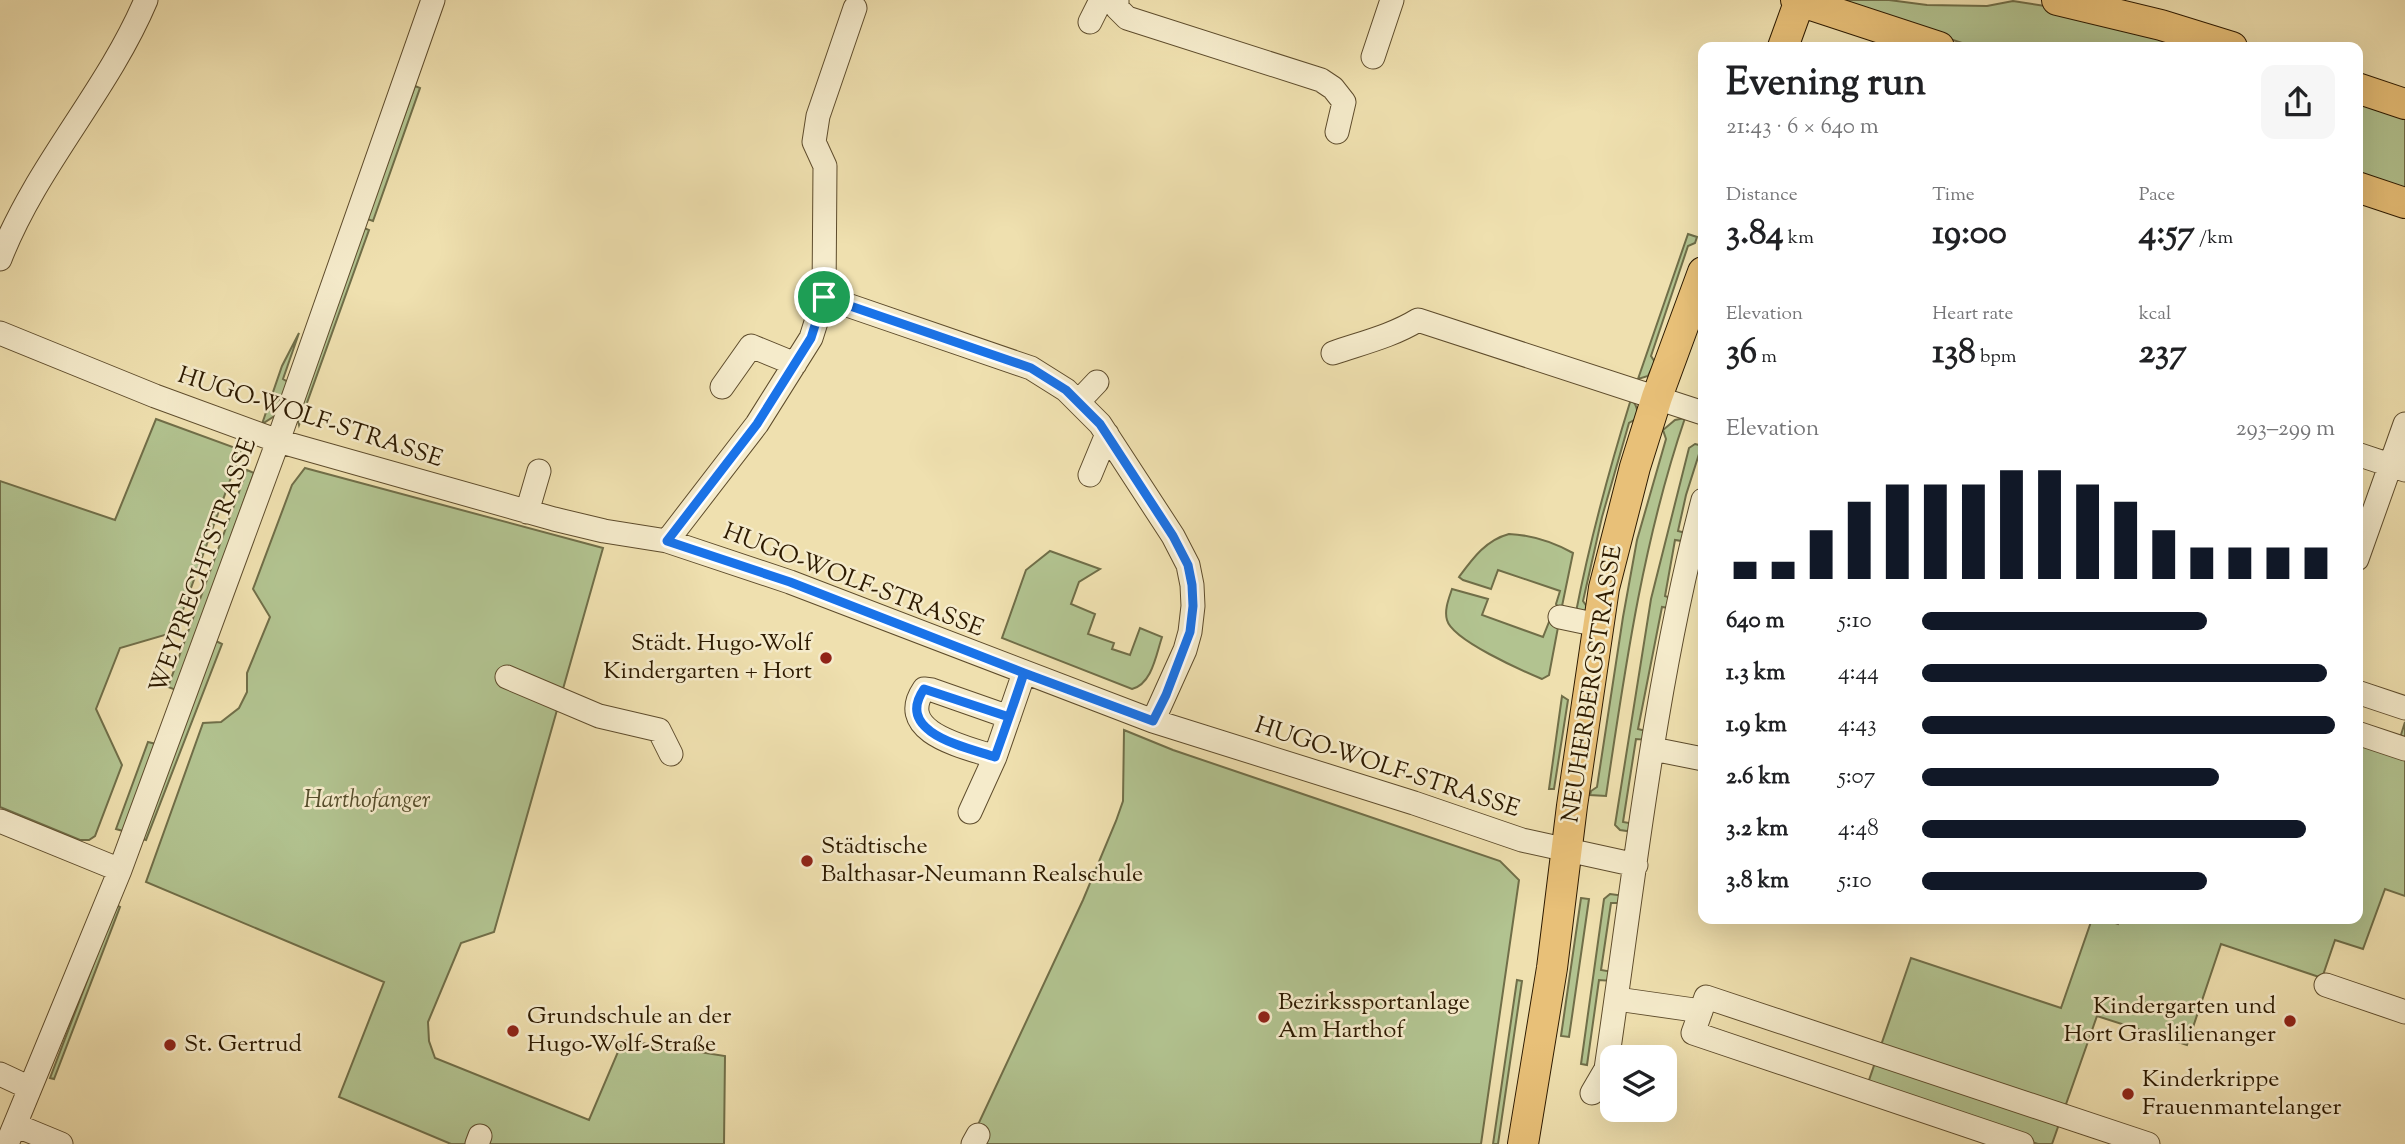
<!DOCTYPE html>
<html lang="en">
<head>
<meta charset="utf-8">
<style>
  :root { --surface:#fff; --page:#f6f6f6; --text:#202124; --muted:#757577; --accent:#111827 }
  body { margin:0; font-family:"Sorts Mill Goudy",serif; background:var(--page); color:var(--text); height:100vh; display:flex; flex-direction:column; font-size:26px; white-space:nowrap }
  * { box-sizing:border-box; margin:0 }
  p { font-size:23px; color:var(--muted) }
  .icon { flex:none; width:38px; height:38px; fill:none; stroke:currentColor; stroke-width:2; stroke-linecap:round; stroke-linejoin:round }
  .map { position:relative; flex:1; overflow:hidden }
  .panel { position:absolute; left:1698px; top:42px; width:665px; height:882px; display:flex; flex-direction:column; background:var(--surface); border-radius:14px; box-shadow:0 7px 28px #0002 }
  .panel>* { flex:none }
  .fabs { position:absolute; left:1600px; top:1045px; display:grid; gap:14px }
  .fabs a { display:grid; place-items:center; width:77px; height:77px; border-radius:14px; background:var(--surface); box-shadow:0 7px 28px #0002; font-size:35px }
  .pin { position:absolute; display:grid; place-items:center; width:60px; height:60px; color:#fff; margin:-30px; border:4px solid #fff; border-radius:50%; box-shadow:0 2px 7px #0007 }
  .round { display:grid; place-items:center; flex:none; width:74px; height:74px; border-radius:14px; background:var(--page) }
  .summary { display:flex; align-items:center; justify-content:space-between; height:119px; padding:0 28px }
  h1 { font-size:38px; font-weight:700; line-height:52px }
  .metrics { display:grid; grid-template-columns:repeat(3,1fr); gap:10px; height:119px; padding:7px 28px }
  .metrics div { display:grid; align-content:center }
  .metrics b { font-size:35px; font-weight:700 }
  .metrics small { font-size:19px; font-weight:400 }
  .metrics p { font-size:19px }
  .chart { height:196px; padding:14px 28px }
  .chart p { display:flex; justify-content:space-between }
  .chart svg { width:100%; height:126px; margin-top:7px; stroke:var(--accent); stroke-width:6 }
  ul { padding:0 28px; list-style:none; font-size:23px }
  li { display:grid; grid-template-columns:112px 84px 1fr; align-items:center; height:52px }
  li i { height:18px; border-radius:9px; background:var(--accent) }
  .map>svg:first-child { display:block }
  .green { fill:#b2c390; stroke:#706e48; stroke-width:2 }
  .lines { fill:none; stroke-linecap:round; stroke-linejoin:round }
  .minor-casing { stroke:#5e4c2c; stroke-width:25 }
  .major-casing { stroke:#2d1a00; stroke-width:32 }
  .minor { stroke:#f5ebcb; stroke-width:23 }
  .major { stroke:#e8c078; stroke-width:30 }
  .route-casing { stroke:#fff; stroke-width:14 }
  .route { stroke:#1a73e8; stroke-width:9 }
  .poi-dot { fill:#8f2418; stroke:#f5ebcb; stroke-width:2.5 }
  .labels { text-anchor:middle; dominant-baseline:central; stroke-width:5; stroke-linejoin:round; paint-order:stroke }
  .street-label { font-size:24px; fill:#2d1a00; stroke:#f5ebcb }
  .poi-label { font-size:24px; fill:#2d1a00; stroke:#f5ebcb; text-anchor:start }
  .park-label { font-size:24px; font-style:italic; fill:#554d2b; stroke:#f5ebcb }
</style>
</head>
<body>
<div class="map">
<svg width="2405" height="1144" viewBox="0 0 2405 1144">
  <rect width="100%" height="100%" fill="#efe0af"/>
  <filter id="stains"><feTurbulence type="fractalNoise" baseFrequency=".00286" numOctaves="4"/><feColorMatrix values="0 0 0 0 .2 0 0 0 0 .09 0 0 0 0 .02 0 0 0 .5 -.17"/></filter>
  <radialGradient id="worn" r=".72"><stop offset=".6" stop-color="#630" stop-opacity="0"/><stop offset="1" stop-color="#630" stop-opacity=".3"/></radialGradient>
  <path class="green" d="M1845,0H1889L1927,5L1987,6L2013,1L2071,10L2215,47H1974L1845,4Z
    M415,86L420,88L373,221L367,219Z
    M2357,94L2405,110V192L2357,176Z
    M364,228L369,230L299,425L297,417Z
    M1688,234L1697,237L1695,243L1688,246L1651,356L1655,362L1648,376L1638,379Z
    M299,333L283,379L288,382L276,415L262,424L282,366Z
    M1631,399C1637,405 1639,411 1636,419L1629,423L1602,517L1583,601L1588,608L1585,613L1576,612C1590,540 1609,470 1631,399Z
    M1685,418C1643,541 1625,668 1606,796L1590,795L1591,791L1597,787L1623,617L1637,540L1666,439L1663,430L1675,420Z
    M156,419L241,450L175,632L120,648L96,709L122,765L95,836L89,840H80L0,807V481L115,520Z
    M1695,444L1703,446V455L1699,454L1686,495L1678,531L1690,534L1688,542L1675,540L1665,596L1677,600L1675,609L1662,607L1638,729L1650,732L1648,740L1636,739L1623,822L1635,824L1634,832L1620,830L1615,825L1651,599L1689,448Z
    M305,468L603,548L494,932L461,943L428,1022L429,1041L435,1058L589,1120L623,1040L725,1056L724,1144H451L339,1097L384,982L146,882L203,723L221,722L239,708L247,692V673L270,617L253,589L292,485Z
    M247,470L254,473L176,690L168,687Z
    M1509,534C1532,535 1553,542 1573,553L1561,611L1556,604L1560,591L1498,570L1491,589L1463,580L1459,577C1473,558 1486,540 1509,534Z
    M1050,551L1100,569L1079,582L1071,604L1095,614L1088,634L1114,643L1112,649L1130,655L1140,628L1162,637C1156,655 1152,684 1132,689L1002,638L1026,570Z
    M1452,589L1488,599L1482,615L1543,637L1549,622H1559L1549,675L1542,679C1523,671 1452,640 1447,620C1444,610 1449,598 1452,589Z
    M214,640L222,644L146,840L142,839Z
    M1562,696L1568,700L1554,789H1549Z
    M2405,722V896L2385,889L2363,949L2335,940L2322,978L2221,944L2187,1045L2097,1016L2052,1144H2038L1867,1086L1911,958L2061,1008L2092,919H2104L2118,924L2120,919H2357V741L2395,754Z
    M1124,730L1173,750L1500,861L1519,880L1481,1144H969L1083,900L1116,821L1123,801Z
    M148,742L156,744L123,831L116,829Z
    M1610,894L1625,896L1624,903H1611L1601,970L1613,972L1612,981L1599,980L1587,1065L1581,1064L1604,899Z
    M1581,898L1589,899L1569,1037L1561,1036Z
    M116,905L120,907L54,1079L50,1078Z
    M1517,980L1522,981L1498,1144H1493Z"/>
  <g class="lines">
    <defs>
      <path id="minor" d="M1117,0V8L1127,18L1321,80L1333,88L1344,102L1337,132
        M1090,22L1101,0
        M1373,57L1392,0
        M0,259C36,166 107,92 146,0
        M824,297L1031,368L1066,390L1100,424L1173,536L1188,565L1192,585L1193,606L1190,632L1185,650L1153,721
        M0,333L155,396L278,441L554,519L604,531L667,541L790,582L1153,721L1414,803L1522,840L1636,865
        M1333,353C1362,343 1392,336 1418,320L1703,413
        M722,387L751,346L795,364
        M1079,401L1097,382
        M2357,454L2405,470
        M1090,475L1107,434
        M527,512L539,471
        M667,541L757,424L811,338L824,297L825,166L814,142L818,116L855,8
        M2357,559L2405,424
        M1560,617L1598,625
        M507,677L599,716L659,730L671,754
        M2357,692L2405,708
        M2357,733L2405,749
        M1653,749L1703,759
        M995,757C966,747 894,733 924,689L932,690L1009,717
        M970,812L995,757L1024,673
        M0,821L120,870
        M2326,985L2405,1012
        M1617,999L1701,1011
        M0,1074L30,1088
        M1592,1093L1606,1069C1634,880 1654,685 1703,500
        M15,1125L61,1144
        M7,1144L120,870L278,441L433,0
        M477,1144L480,1136
        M973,1144L978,1135
        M2022,1144L1693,1033L1706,997L2148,1144"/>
      <path id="major" d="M1796,0L1939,47
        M2057,0L2161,25L2232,47
        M1783,47L1800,0
        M2357,88L2405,104
        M2357,187L2405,203
        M1523,1144L1552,968L1572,806L1604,588L1635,467L1657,397L1703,272"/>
    </defs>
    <use href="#minor" class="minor-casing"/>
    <use href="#major" class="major-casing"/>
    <use href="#minor" class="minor"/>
    <use href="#major" class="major"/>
  </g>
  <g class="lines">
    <defs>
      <path id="route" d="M824,297L811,338L757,424L667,541L790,582L1024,673C1015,701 1005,729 995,757C966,747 894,733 924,689L1009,717L1024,673L1153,721L1166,695L1190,632L1193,606L1192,585L1188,565L1173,536L1100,424L1066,390L1031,368L824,297"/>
    </defs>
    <use href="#route" class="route-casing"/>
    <use href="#route" class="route"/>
  </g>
  <g class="poi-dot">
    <circle cx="826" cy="658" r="7"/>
    <circle cx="807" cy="861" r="7"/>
    <circle cx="1264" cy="1017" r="7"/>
    <circle cx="2290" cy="1021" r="7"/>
    <circle cx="513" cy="1031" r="7"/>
    <circle cx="170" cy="1045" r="7"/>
    <circle cx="2128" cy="1094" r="7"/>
  </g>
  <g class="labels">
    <g class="street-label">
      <text transform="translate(310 418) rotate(18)">HUGO-WOLF-STRASSE</text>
      <text transform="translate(204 566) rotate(-70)">WEYPRECHTSTRASSE</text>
      <text transform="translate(853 581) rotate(21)">HUGO-WOLF-STRASSE</text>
      <text transform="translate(1593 684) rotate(-81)">NEUHERBERGSTRASSE</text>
      <text transform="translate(1387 768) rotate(18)">HUGO-WOLF-STRASSE</text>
    </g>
    <g class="poi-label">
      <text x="812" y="644" text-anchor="end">Städt. Hugo-Wolf<tspan x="812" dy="28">Kindergarten + Hort</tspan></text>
      <text x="821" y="847">Städtische<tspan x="821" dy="28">Balthasar-Neumann Realschule</tspan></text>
      <text x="1278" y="1003">Bezirkssportanlage<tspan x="1278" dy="28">Am Harthof</tspan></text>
      <text x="2276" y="1007" text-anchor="end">Kindergarten und<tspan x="2276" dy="28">Hort Graslilienanger</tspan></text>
      <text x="527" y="1017">Grundschule an der<tspan x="527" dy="28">Hugo-Wolf-Straße</tspan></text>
      <text x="184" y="1045">St. Gertrud</text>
      <text x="2142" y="1080">Kinderkrippe<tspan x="2142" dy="28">Frauenmantelanger</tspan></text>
    </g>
    <g class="park-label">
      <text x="367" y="801">Harthofanger</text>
    </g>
  </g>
  <rect width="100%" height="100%" filter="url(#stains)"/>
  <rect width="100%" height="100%" fill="url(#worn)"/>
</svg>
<div class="fabs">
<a><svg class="icon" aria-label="layers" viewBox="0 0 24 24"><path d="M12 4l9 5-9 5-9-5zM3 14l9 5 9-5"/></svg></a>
</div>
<div class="pin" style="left:824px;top:297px;background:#1e9e55"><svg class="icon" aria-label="arrive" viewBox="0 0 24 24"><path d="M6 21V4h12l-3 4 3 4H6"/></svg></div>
<section class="panel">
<div class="summary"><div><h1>Evening run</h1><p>21:43 · 6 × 640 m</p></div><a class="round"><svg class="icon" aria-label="share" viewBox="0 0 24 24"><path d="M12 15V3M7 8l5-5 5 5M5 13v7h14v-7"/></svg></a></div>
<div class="metrics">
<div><p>Distance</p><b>3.84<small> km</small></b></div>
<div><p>Time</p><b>19:00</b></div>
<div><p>Pace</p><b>4:57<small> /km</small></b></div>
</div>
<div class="metrics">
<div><p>Elevation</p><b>36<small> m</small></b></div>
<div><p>Heart rate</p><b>138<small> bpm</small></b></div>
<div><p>kcal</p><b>237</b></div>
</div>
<div class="chart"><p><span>Elevation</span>293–299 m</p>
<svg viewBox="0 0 160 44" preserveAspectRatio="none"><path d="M5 44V38M15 44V38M25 44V27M35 44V17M45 44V11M55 44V11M65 44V11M75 44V6M85 44V6M95 44V11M105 44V17M115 44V27M125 44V33M135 44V33M145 44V33M155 44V33"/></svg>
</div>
<ul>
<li><b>640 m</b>5:10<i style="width:69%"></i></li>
<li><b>1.3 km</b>4:44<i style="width:98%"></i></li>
<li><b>1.9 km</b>4:43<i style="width:100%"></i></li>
<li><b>2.6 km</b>5:07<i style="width:72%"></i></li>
<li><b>3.2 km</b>4:48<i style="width:93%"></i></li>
<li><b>3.8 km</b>5:10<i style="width:69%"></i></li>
</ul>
</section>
</div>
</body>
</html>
